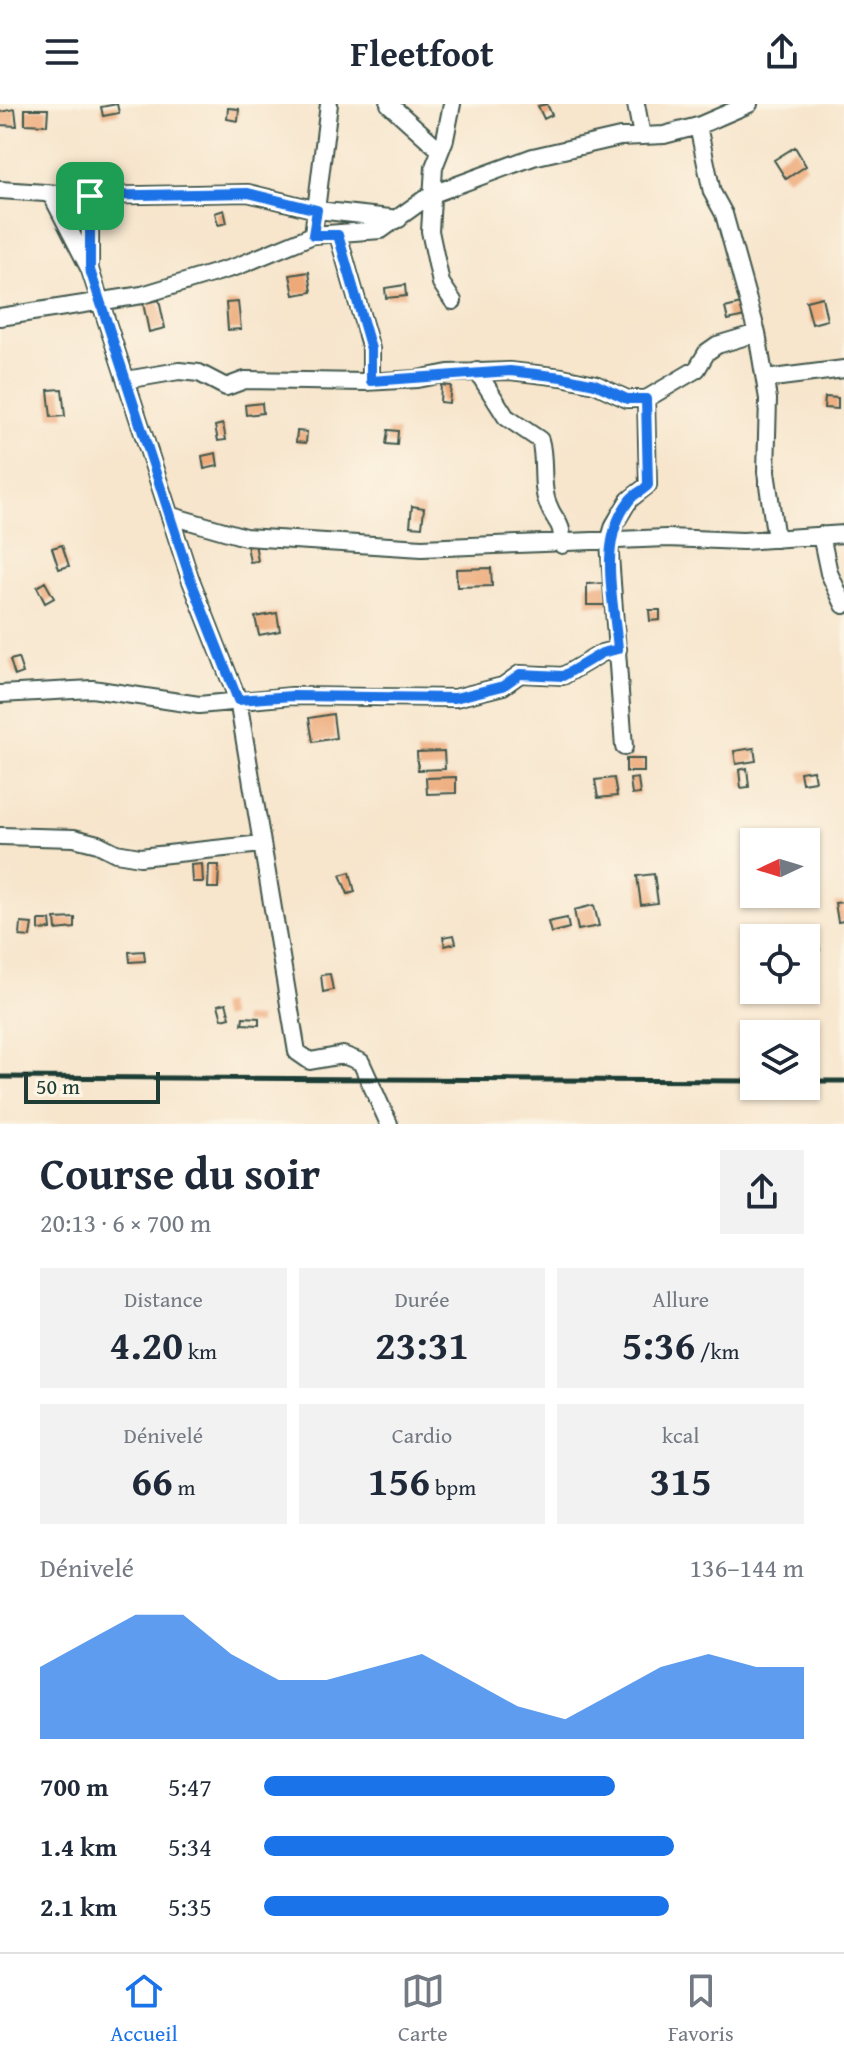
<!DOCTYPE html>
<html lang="fr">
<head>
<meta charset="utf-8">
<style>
  :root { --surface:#fff; --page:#f2f2f3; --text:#1f2937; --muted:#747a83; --line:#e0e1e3; --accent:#1a73e8 }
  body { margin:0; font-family:"Gentium Book Plus",serif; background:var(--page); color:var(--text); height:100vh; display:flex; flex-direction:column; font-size:30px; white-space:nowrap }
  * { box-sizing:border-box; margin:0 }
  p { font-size:26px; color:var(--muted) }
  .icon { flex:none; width:44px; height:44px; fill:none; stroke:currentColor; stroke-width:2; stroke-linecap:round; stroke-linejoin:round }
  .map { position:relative; height:1020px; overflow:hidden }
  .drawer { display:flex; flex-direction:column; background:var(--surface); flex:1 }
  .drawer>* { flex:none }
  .needle { width:52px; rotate:266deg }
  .tools { position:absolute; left:740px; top:724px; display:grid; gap:16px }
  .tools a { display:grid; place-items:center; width:80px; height:80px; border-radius:0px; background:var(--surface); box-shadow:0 2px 6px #0004; font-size:40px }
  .scale { position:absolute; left:24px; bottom:20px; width:136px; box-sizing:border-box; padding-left:8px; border:4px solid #1f3d34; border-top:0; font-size:22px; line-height:28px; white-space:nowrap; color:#1f3d34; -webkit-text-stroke:6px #fcf5e5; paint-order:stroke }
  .pin { position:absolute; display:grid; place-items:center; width:68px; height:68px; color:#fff; margin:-34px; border-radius:16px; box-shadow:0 4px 12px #0006 }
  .round { display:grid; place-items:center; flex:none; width:84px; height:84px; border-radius:0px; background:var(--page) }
  .head { display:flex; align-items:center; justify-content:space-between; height:136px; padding:0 40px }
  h1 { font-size:44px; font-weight:700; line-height:60px }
  .metrics { display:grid; grid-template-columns:repeat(3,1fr); gap:12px; height:136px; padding:8px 40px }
  .metrics div { display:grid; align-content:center; border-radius:0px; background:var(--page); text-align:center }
  .metrics b { font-size:40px; font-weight:700 }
  .metrics small { font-size:22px; font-weight:400 }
  .metrics p { font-size:22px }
  .chart { height:224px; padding:16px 40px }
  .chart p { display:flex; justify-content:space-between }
  .chart svg { width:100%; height:144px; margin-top:8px; fill:var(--accent); opacity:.7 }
  ul { padding:0 40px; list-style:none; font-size:26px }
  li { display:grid; grid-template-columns:128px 96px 1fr; align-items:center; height:60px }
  li i { height:20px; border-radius:10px; background:var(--accent) }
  header { display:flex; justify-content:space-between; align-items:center; height:104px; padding:0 40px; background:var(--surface); font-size:36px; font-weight:700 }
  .tab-bar { display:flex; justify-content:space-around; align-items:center; height:112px; border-top:2px solid var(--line); background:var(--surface); font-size:22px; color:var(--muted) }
  .tab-bar a { display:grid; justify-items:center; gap:4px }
  .tab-bar .active { color:var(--accent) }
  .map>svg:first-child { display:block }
  .building { fill:#eda978 }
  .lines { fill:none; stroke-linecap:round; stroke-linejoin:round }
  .street-casing { stroke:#3f564b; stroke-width:20 }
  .street { stroke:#fff; stroke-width:16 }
  .rail { stroke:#1f3d34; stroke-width:5 }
  .route-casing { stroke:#fff; stroke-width:16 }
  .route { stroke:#1a73e8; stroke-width:10 }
</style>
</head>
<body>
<header><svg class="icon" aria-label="menu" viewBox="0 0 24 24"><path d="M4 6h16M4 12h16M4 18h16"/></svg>Fleetfoot<svg class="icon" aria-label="share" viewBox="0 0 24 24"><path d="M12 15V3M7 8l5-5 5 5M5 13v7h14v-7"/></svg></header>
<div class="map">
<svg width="844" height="1020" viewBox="0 0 844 1020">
  <rect width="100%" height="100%" fill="#fcf5e5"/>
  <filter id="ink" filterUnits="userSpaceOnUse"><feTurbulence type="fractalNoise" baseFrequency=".0125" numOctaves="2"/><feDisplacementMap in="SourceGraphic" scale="16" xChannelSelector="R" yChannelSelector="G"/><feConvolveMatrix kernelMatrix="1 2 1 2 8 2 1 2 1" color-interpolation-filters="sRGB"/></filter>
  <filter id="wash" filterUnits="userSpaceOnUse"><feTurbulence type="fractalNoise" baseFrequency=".006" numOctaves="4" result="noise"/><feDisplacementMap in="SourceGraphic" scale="32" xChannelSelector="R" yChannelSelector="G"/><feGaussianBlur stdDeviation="1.8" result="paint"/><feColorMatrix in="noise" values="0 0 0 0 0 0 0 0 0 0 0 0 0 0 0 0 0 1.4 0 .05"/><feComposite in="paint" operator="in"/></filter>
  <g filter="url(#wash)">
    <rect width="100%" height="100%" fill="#f7e5cc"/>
    <g id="blocks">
      <path class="building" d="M117,0L119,9L103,12L101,3Z
        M547,0L552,11L544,15L538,2Z
        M228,4L239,5L238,17L227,15Z
        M15,5L17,22L0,21V8Z
        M25,5H48L47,21L25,20Z
        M795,43L806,62L786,75L774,56Z
        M224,106L227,119L218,121L215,109Z
        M309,168L312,188L294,191L290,171Z
        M405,181L406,192L386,194L385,184Z
        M822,193L827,216L812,220L806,197Z
        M159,196L165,224L149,228L143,199Z
        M238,198L241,225L228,226L226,199Z
        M745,199L749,211L728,216L725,204Z
        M441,281L451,282L449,299L440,298Z
        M62,285L65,312L51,313L48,286Z
        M825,293L838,294V305L824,304Z
        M262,299L263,309L246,311L245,301Z
        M223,320L226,336L218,337L215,322Z
        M388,326L398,327L397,341L386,340Z
        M297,327L307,328L306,339L296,338Z
        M216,349L218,362L204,365L202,352Z
        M412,402L424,404L422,423L410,422Z
        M255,439L258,457L250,458L247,441Z
        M62,441L69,462L59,465L52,444Z
        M491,464L492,482L457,483L456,465Z
        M45,478L54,494L45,499L37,483Z
        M607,479L608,501H587V480Z
        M649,506H660V516L650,517Z
        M277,509L280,527L259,531L255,513Z
        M18,554L23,569L15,572L10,556Z
        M333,610L336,634L313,638L309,614Z
        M754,644L756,657L736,660L734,647Z
        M444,647L445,665L418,666L417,648Z
        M626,655H644V668H626Z
        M747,664L749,683L741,684L739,666Z
        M813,666L815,677L802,679L800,668Z
        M456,673V689L427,690L426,674Z
        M614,674L617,692L598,694L595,676Z
        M638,674L640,690L632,691L630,675Z
        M202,760L203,778H192L191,761Z
        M209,761H219L218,784H208Z
        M350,768L355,788L348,790L340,771Z
        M654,770L658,799L641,801L637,772Z
        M844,798V817L838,818L835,799Z
        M594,801L599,822L578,826L574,806Z
        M75,814V824L56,826L55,815Z
        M567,814L569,824L551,829L548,818Z
        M39,816H50L51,825L39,826Z
        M21,819L32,820L30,833L20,832Z
        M454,831L456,839L445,842L443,833Z
        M818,836L820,846L806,848V837Z
        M144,847L145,857L130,858L129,848Z
        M330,870L333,886L323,888L321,871Z
        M226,899L230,913L222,915L218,901Z
        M243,913L259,914V921L242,920Z"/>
    </g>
  </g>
  <g filter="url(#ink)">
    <use href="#blocks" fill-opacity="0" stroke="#3f564b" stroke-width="2"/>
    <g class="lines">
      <defs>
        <path id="street" d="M389,0L440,46
          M452,0L445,35L434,63L430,127L441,179L453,197
          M636,0L642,32
          M698,22L712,88L724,110L757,229L768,295L766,368L776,435
          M0,86L90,92L248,89L317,106L399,115
          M51,90L90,166L190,474L238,596L297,948L310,957L343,951L361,958L389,1020
          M313,131L329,0
          M338,131L371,245V277
          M90,160V92
          M0,213L142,191L238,162L313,131L381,126L430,91L533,53L620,33L664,31L698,22L749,0
          M477,267L506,313L540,336C546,356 540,382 548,400C555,420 563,416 562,441
          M765,275L844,265
          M126,276L179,267L199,269L226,283L245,276L365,278L417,275L448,269L510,267L562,273L595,280L627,295H646L697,265L707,248L717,241L757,229
          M172,412L245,433L422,444L667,434L743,437L844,430
          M821,431L829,469L844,501
          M0,590L92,585L199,601L292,592L455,594L503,582L520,570L563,572L602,549L618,545
          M624,643L609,438L614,421L629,396L648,381L646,295
          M0,732L74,734L98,740L116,749L140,753L262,740"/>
      </defs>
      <use href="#street" class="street-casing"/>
      <use href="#street" class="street"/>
      <path class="rail" d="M0,973L754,977
        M806,977H844"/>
    </g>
  </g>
  <g class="lines" filter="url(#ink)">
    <defs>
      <path id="route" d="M248,89L317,106L313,131H338L371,245V277L510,267L562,273L595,280L627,295H646L648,381C642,388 634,389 629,397C597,438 614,496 618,545L602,549L563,572L520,570L503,582L455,594L292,592L238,596L190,474L90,166V92Z"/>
    </defs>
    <use href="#route" class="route-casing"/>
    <use href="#route" class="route"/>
  </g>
</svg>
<div class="tools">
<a><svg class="needle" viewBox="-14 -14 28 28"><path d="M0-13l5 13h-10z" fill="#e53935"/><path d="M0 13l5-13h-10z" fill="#747a83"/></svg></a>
<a><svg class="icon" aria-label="locate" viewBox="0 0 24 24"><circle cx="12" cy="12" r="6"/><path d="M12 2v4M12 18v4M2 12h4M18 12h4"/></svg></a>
<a><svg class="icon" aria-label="layers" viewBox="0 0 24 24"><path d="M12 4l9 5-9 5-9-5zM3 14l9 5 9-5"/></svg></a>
</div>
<div class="scale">50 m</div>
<div class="pin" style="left:90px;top:92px;background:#1e9e55"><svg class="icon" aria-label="arrive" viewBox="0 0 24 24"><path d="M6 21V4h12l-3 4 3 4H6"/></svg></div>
</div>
<section class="drawer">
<div class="head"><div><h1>Course du soir</h1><p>20:13 · 6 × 700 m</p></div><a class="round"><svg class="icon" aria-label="share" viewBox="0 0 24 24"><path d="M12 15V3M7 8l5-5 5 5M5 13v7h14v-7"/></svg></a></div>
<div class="metrics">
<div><p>Distance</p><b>4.20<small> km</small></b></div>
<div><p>Durée</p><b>23:31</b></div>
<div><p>Allure</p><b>5:36<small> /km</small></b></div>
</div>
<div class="metrics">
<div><p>Dénivelé</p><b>66<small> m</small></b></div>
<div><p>Cardio</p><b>156<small> bpm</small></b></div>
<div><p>kcal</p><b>315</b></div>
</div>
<div class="chart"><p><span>Dénivelé</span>136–144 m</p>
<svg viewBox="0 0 160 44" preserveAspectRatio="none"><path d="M0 44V22L10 14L20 6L30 6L40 18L50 26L60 26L70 22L80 18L90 26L100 34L110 38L120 30L130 22L140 18L150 22L160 22V44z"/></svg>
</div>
<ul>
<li><b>700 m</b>5:47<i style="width:65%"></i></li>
<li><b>1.4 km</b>5:34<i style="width:76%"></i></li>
<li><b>2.1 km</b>5:35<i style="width:75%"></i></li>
</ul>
</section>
<nav class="tab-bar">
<a class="active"><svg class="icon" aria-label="home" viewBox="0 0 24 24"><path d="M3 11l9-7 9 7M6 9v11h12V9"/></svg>Accueil</a>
<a><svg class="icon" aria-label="map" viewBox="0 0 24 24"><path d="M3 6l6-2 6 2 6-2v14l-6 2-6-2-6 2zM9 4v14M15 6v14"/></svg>Carte</a>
<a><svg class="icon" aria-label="saved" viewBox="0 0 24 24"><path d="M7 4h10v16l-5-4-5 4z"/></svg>Favoris</a>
</nav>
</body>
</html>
